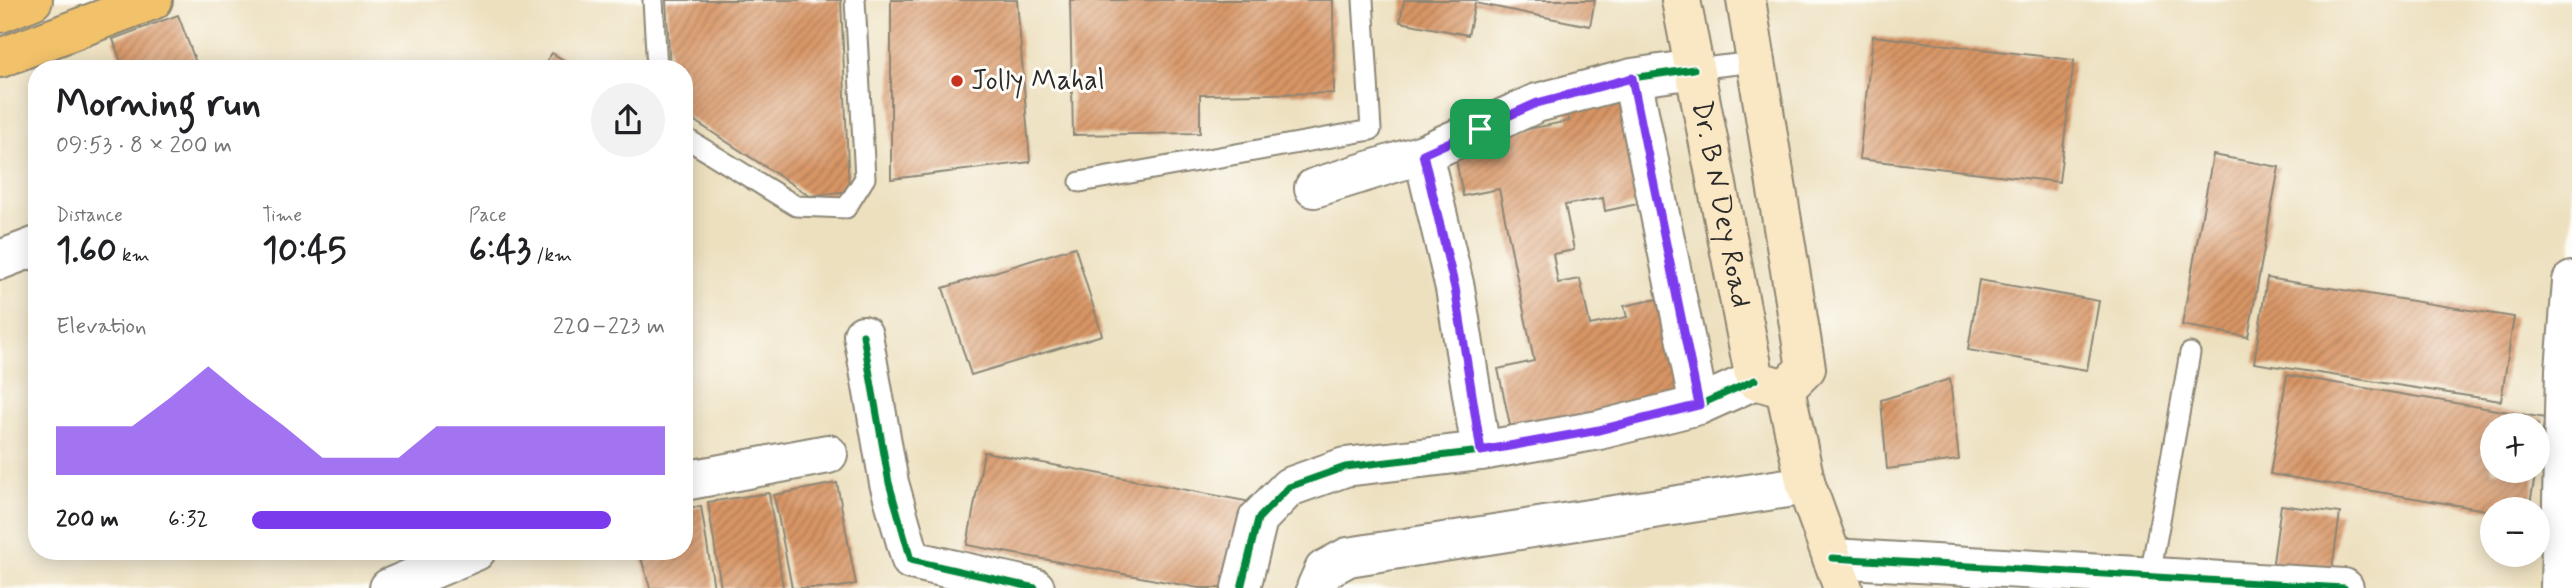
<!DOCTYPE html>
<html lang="en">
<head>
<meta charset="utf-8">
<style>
  :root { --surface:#fff; --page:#f2f2f2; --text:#202124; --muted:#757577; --accent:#7c3aed }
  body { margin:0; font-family:Mynerve,sans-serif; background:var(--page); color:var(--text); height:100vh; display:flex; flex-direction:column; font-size:26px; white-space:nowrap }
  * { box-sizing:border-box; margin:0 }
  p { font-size:23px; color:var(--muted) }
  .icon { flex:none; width:38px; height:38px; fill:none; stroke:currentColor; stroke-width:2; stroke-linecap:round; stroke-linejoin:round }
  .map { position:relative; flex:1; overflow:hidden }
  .details { position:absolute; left:28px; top:60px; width:665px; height:500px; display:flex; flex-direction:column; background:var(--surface); border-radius:28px; box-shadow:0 4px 18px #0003 }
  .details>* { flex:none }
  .fabs { position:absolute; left:2480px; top:413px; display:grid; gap:14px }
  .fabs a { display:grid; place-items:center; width:70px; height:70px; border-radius:50%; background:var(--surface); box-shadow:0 4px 18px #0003; font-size:35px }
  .pin { position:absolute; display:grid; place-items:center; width:60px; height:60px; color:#fff; margin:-30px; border-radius:14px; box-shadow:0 4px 10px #0006 }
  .round { display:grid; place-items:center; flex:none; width:74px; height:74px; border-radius:37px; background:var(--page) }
  .summary { display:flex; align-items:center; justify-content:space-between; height:119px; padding:0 28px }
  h1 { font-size:38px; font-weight:800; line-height:52px }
  .figures { display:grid; grid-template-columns:repeat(3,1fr); gap:10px; height:119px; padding:7px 28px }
  .figures div { display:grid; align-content:center }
  .figures b { font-size:35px; font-weight:800 }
  .figures small { font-size:19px; font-weight:400 }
  .figures p { font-size:19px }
  .chart { height:196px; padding:14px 28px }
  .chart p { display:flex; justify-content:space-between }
  .chart svg { width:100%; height:126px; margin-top:7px; fill:var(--accent); opacity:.7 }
  ul { padding:0 28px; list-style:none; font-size:23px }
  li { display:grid; grid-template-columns:112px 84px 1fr; align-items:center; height:52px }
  li i { height:18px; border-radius:9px; background:var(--accent) }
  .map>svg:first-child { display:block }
  .building { fill:url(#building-hatch) }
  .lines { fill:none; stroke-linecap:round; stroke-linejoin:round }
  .service-casing { stroke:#8c8675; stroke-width:23 }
  .minor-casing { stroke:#8c8675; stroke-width:42 }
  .secondary-casing { stroke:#8c8675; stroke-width:42 }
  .primary-casing { stroke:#8c8675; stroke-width:42 }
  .motorway-casing { stroke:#8c8675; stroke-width:42 }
  .service { stroke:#fff; stroke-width:19 }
  .minor { stroke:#fff; stroke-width:38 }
  .secondary { stroke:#fae7c3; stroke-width:38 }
  .primary { stroke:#f2c26a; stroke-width:38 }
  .motorway { stroke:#f2c26a; stroke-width:38 }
  .cycleway-casing { stroke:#fdfcf7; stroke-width:11 }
  .cycleway { stroke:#00873e; stroke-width:7 }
  .route-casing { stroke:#fff; stroke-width:14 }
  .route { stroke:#7c3aed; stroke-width:9 }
  .poi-dot { fill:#c8321e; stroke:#fdfcf7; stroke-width:2.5 }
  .labels { text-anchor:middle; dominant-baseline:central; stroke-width:6; stroke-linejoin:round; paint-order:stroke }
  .poi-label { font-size:28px; fill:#2b2b2b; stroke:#fdfcf7; text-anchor:start }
  .street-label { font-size:28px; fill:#2b2b2b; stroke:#fdfcf7 }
</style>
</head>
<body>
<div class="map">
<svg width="2572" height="588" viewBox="0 0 2572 588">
  <defs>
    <pattern id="building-hatch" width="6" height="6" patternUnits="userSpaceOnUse" patternTransform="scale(1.75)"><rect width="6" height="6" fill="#d89565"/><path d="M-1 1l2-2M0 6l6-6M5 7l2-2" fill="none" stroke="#af7a53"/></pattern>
  </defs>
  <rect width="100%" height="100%" fill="#fdfcf7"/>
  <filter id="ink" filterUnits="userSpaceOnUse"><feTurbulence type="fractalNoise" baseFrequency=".0143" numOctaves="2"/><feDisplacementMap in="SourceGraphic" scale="14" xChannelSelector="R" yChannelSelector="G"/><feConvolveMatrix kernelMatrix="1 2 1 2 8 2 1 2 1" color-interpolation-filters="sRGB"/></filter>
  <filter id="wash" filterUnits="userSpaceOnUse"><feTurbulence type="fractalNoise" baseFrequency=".00686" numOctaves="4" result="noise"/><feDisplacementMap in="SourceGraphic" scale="28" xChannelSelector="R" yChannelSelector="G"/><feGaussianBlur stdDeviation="1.57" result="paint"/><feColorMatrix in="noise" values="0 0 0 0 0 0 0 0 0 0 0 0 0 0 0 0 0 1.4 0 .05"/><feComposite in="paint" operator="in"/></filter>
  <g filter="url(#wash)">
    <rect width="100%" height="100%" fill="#ede0bf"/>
    <g id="blocks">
      <path class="building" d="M666,0H841L849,191L810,196L684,114V68H670Z
        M891,0H1017L1030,162L891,179Z
        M1070,0H1333L1334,93L1200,95V133L1073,135Z
        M1404,0H1595L1590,26L1475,3L1468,35L1400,22Z
        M178,15L198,68H123L113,39Z
        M1873,36L2074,60L2059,182L1859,159Z
        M552,53L577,68H542Z
        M1620,94L1642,203L1605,211L1603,198L1565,205L1574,250L1553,254L1558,283L1580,279L1590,325L1627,317L1624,306L1662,298L1683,404L1513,439L1498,369L1534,361L1499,189L1463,196L1453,144L1569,121L1566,105Z
        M2213,155L2279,167L2248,337L2182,325Z
        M1075,247L1102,335L971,375L943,288Z
        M2267,278L2514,317L2501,401L2254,363Z
        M1979,280L2099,301L2087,370L1968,350Z
        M2287,375L2545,418L2539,452L2538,425H2492V471H2536L2529,509H2492V511L2270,474Z
        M1950,379L1959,460L1887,469L1881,400Z
        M984,452L1251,502L1235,588H1199L967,545Z
        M837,483L856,584L835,588H792L774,495Z
        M769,493L783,588H721L708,502Z
        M2281,505L2340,513L2331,577L2272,569Z
        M701,506L714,588H650L639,551H684V509Z"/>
    </g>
  </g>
  <g filter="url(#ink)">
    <use href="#blocks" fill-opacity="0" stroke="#8c8675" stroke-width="2"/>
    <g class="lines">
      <defs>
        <path id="service" d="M653,0L657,68
          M1694,69L1755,62
          M684,137L796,206L846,208L865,178L855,0
          M1080,182L1371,130L1363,0
          M2150,576L2190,353"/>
        <path id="minor" d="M1694,69L1632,78L1537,103L1423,154L1455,288L1481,451L1599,430L1699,405L1755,380
          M1632,78L1699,405
          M1314,188L1423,154
          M0,260L37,246
          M863,335L889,483L911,560L1035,588
          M684,481L828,454
          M1832,558L2344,588
          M389,588L476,551
          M1241,588L1258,519L1289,487L1345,467L1481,451
          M1316,588L1324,570L1348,557L1806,485
          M2560,588L2565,370L2572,281"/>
        <g id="secondary">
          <path id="s1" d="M1681,0L1755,380L1785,389"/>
          <path d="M1746,0L1806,368L1785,389"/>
          <path d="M1785,389L1806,485L1843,588"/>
        </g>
        <path id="primary" d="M0,58L153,0"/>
        <path id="motorway" d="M0,13L33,0"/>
      </defs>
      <use href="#service" class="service-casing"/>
      <use href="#minor" class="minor-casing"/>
      <use href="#secondary" class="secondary-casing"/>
      <use href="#primary" class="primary-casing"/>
      <use href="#motorway" class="motorway-casing"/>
      <use href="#service" class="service"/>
      <use href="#minor" class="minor"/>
      <use href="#secondary" class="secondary"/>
      <use href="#primary" class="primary"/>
      <use href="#motorway" class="motorway"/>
      <defs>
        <path id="cycleway" d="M1694,69L1632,78L1537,103L1423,154L1455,288L1481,451L1599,430L1699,405L1755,380
          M863,335L889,483L911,560L1035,588
          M1832,558L2344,588
          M1241,588L1258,519L1289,487L1345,467L1481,451"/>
      </defs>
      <use href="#cycleway" class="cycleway-casing"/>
      <use href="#cycleway" class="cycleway"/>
    </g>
  </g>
  <g class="lines" filter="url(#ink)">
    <defs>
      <path id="route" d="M1632,78L1699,405L1599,430L1481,451L1455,288L1423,154L1537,103Z"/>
    </defs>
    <use href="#route" class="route-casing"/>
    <use href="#route" class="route"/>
  </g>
  <circle class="poi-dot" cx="957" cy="81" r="7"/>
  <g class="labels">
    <g class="poi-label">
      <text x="971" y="81">Jolly Mahal</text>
    </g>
    <g class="street-label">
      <text stroke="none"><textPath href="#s1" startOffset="208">Dr. B N Dey Road</textPath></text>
    </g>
  </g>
</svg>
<div class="fabs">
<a>+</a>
<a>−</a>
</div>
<div class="pin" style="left:1480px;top:129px;background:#1e9e55"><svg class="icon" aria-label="arrive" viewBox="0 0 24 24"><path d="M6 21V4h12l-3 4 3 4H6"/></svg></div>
<section class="details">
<div class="summary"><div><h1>Morning run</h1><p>09:53 · 8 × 200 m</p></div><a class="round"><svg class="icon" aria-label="share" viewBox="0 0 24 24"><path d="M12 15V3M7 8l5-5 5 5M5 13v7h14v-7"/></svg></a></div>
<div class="figures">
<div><p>Distance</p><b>1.60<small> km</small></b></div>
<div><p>Time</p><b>10:45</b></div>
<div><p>Pace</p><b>6:43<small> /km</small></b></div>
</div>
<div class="chart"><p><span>Elevation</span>220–223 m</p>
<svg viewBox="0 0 160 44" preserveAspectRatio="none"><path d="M0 44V27L10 27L20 27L30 17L40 6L50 17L60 27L70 38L80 38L90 38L100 27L110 27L120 27L130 27L140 27L150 27L160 27V44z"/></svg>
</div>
<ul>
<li><b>200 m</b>6:32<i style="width:87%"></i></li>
</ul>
</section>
</div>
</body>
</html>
